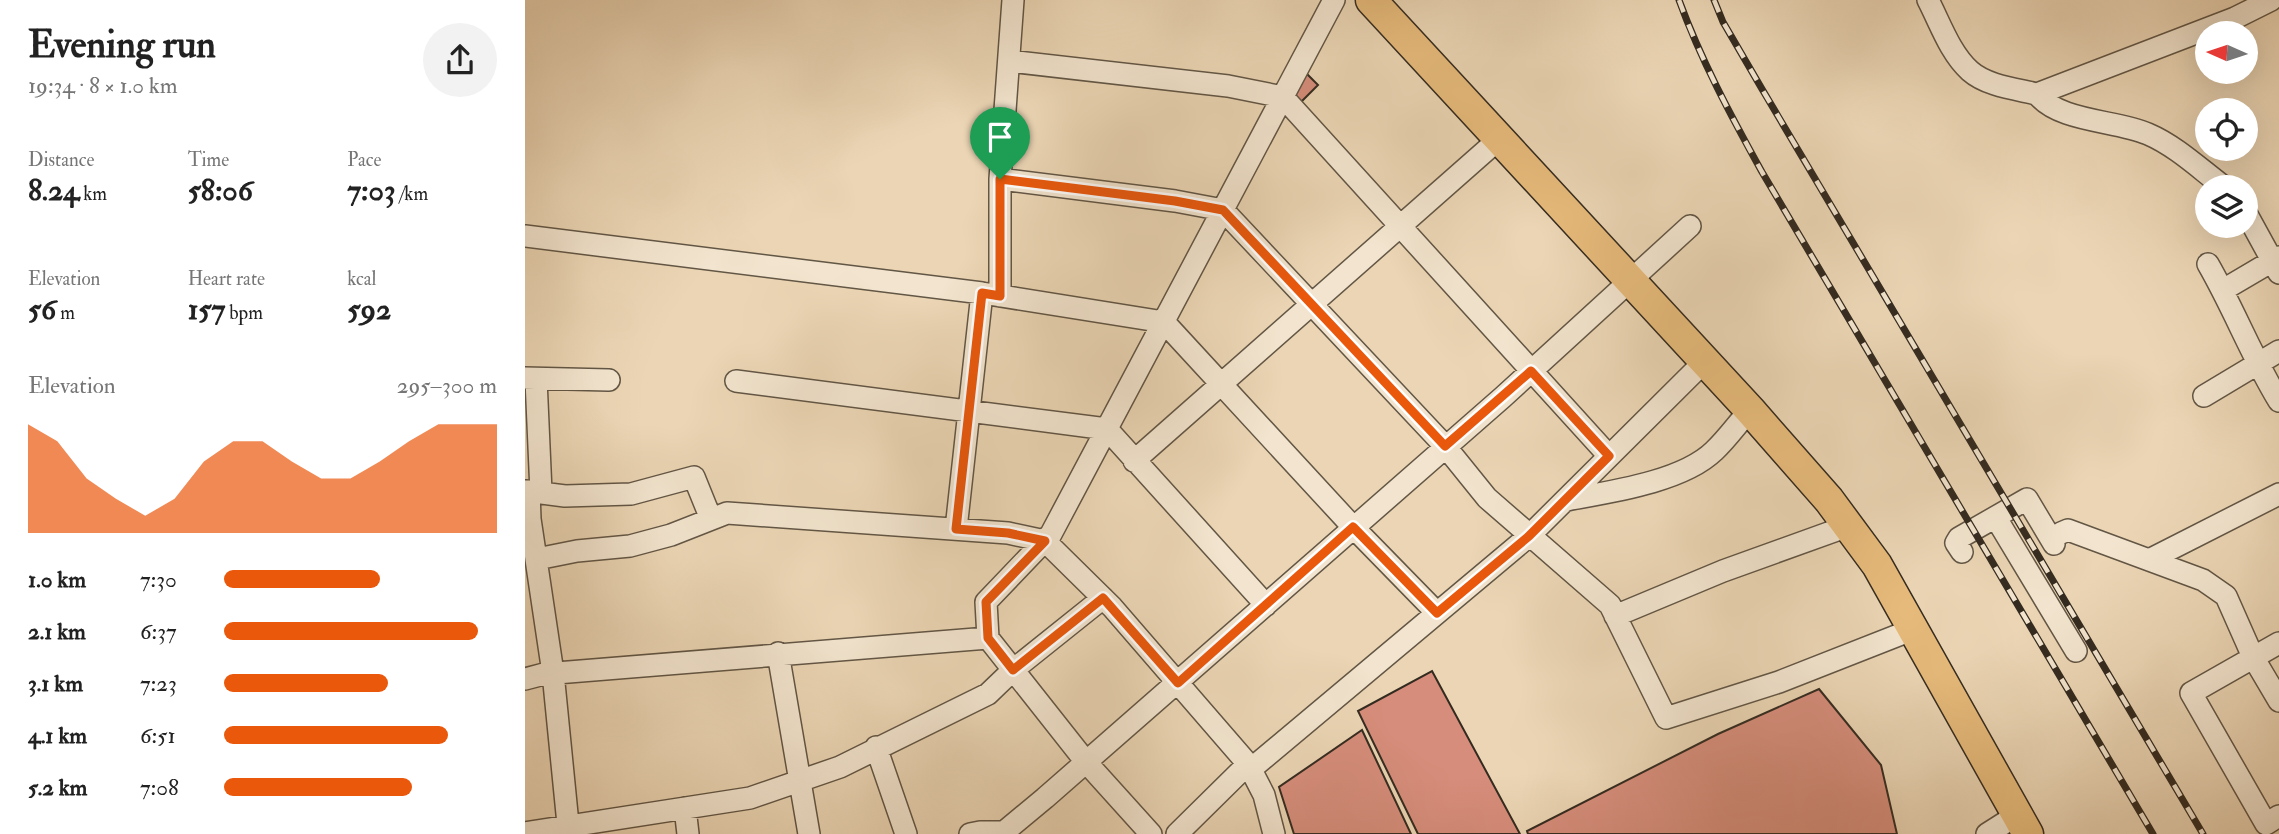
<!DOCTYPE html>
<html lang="en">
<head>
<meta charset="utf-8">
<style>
  :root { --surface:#fff; --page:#f2f2f2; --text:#222; --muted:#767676; --accent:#ea580c }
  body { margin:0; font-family:"IM FELL Double Pica",serif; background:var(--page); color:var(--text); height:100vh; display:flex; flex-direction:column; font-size:26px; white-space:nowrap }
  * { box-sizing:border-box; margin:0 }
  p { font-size:23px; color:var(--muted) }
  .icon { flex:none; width:38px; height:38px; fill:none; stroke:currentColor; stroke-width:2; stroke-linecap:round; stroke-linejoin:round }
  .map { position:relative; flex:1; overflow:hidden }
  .panel { display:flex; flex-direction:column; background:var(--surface); width:525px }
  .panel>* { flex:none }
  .needle { width:46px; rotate:273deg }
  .buttons { position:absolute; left:1670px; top:21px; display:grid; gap:14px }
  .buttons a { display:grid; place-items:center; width:63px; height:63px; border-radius:50%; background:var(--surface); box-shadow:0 7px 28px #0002; font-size:35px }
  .pin { position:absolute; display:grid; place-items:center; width:60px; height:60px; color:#fff; margin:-72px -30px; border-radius:50% 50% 50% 0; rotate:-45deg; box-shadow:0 0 7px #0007 }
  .pin .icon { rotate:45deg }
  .round { display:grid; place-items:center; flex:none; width:74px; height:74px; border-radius:37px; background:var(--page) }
  .summary { display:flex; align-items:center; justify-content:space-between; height:119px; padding:0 28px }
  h1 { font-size:38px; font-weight:800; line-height:52px }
  .stats { display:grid; grid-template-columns:repeat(3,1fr); gap:10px; height:119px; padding:7px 28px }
  .stats div { display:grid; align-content:center }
  .stats b { font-size:30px; font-weight:800 }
  .stats small { font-size:19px; font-weight:400 }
  .stats p { font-size:19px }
  .chart { height:196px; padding:14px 28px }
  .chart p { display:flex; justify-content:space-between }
  .chart svg { width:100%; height:126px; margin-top:7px; fill:var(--accent); opacity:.7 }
  ul { padding:0 28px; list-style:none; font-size:23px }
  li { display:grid; grid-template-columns:112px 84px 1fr; align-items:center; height:52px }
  li i { height:18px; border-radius:9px; background:var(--accent) }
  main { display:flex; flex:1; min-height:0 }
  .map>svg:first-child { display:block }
  .building { fill:#d68d7b; stroke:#342b20; stroke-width:2 }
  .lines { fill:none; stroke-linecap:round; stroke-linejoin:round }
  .minor-casing { stroke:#625645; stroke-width:24 }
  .highway-casing { stroke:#342b20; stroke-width:33 }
  .minor { stroke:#f2e4ce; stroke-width:21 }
  .highway { stroke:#e6ba7a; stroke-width:30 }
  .rail-casing { stroke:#342b20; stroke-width:7 }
  .rail { stroke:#f2e4ce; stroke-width:4.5; stroke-dasharray:13; stroke-linecap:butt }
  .route-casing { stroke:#fff; stroke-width:14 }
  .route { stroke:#ea580c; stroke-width:9 }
</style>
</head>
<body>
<main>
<section class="panel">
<div class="summary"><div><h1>Evening run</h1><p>19:34 · 8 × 1.0 km</p></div><a class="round"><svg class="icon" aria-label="share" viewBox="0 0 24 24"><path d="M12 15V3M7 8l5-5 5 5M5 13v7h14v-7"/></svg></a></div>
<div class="stats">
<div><p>Distance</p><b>8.24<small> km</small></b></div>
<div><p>Time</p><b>58:06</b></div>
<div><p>Pace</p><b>7:03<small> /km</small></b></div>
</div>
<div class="stats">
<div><p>Elevation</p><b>56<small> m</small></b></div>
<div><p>Heart rate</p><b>157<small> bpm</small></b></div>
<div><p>kcal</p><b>592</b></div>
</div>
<div class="chart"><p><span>Elevation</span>295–300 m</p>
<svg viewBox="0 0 160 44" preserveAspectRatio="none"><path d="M0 44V6L10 12L20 25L30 32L40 38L50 32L60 19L70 12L80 12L90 19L100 25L110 25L120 19L130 12L140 6L150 6L160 6V44z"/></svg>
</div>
<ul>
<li><b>1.0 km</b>7:30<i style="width:57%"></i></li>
<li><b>2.1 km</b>6:37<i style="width:93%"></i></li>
<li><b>3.1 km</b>7:23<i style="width:60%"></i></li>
<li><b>4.1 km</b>6:51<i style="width:82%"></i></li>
<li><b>5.2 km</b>7:08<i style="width:69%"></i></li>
</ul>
</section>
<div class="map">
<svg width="1754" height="834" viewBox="0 0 1754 834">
  <rect width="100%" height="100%" fill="#ebd5b4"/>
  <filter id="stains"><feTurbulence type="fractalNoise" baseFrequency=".00286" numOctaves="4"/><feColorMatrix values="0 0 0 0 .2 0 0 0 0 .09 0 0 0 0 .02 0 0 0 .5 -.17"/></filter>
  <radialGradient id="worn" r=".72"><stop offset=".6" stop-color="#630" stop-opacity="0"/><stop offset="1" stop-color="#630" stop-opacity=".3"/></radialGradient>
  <path class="building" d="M782,74L793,85L774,104L763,94Z
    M907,671L995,834H893L833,711Z
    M1294,689L1356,765L1372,834H1003L1002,831L1193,734Z
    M837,730L886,834H769L754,787Z"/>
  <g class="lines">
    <defs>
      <path id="minor" d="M1403,0C1415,23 1425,53 1445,71C1462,86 1491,89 1512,94C1534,122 1591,120 1623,134C1651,146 1675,169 1699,187
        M484,61L703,86L758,97L1084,456
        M1512,94L1710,18L1746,0
        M475,179L650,201L698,210L920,446L962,498L1085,605L1141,718L1254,682L1389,629
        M1720,211L1754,273
        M0,236L457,293L639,322L828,527L912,613
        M1683,264C1709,309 1727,357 1754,401
        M1698,290L1754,257
        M475,296V179L488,0
        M0,378L84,380
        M11,379L16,492
        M211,381L582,429L741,605
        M1679,396L1754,351
        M609,461L974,139
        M0,491L40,496L106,494L169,477L186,519
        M4,491L5,519L28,673L44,834
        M1041,500C1084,492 1157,482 1189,451C1202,439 1213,423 1225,410
        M1471,518L1551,651
        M431,529L457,293
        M1536,533L1543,530L1678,580L1701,596L1728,657L1754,701
        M1437,552L1431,543L1434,538L1502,499L1529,544
        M12,559L52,551L105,546L146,535L202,513L483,533L520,541L587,607L723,764L739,795L749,834
        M1624,560L1754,494
        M1090,616L1198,571L1323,526
        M463,638L561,762L626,834
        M1754,643L1666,693L1741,824L1754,816
        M253,653L284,834
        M0,679L19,674L463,638L461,602L526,534L809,0
        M351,747L381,834
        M726,769L1004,536L1180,361
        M160,808L163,834
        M0,833L225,798L315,767L463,694L488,670L578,598
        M445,834L455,832H479L520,798L978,397L1165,226
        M652,834L723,764
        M1462,834L1492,815"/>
      <path id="highway" d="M846,0L1225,410L1304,500L1352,565L1503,834"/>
    </defs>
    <use href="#minor" class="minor-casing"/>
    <use href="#highway" class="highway-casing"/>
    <use href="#minor" class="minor"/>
    <use href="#highway" class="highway"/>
    <defs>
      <path id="rail" d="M1154,0C1176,60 1206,116 1237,172L1628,834
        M1189,0L1198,22L1237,89L1678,834"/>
    </defs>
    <use href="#rail" class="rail-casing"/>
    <use href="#rail" class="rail"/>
  </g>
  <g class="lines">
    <defs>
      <path id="route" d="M475,179L650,201L698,210L920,446L1006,371L1084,456L1004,536L912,613L828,527L653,683L578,598L488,670L463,638L461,602L520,541L483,533L431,529L457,293L475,296Z"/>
    </defs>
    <use href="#route" class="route-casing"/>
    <use href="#route" class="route"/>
  </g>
  <rect width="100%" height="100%" filter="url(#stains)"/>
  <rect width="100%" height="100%" fill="url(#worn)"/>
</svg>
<div class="buttons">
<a><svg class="needle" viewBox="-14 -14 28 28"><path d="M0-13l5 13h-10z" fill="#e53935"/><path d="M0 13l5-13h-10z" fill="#767676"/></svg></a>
<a><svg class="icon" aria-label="locate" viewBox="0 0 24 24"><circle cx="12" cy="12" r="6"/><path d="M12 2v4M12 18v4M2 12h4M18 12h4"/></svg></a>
<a><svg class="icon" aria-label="layers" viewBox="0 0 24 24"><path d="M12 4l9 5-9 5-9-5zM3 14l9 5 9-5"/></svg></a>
</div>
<div class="pin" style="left:475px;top:179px;background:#1e9e55"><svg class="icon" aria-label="arrive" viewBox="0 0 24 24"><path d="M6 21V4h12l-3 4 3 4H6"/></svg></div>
</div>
</main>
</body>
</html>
